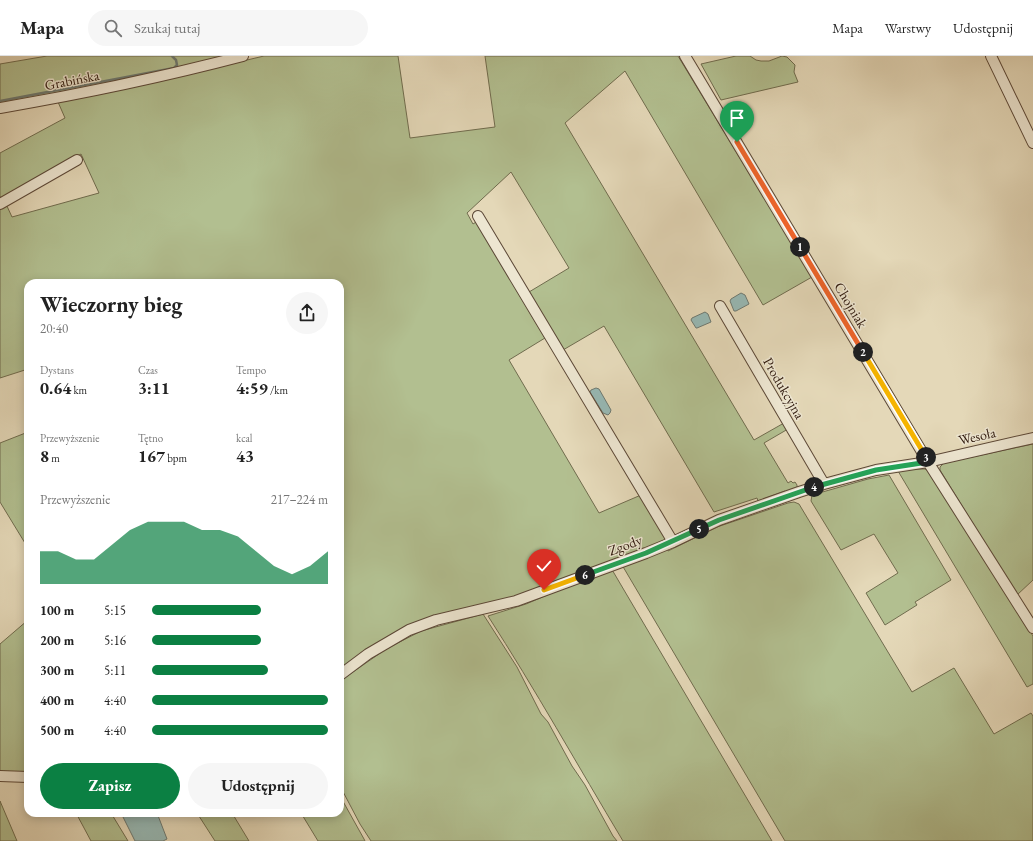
<!DOCTYPE html>
<html lang="pl">
<head>
<meta charset="utf-8">
<style>
  :root { --surface:#fff; --page:#f6f6f6; --text:#222; --muted:#767676; --line:#e0e0e0; --accent:#0b8043 }
  body { margin:0; font-family:"EB Garamond",serif; background:var(--page); color:var(--text); height:100vh; display:flex; flex-direction:column; font-size:15px; white-space:nowrap }
  * { box-sizing:border-box; margin:0 }
  p { font-size:13px; color:var(--muted) }
  .icon { flex:none; width:22px; height:22px; fill:none; stroke:currentColor; stroke-width:2; stroke-linecap:round; stroke-linejoin:round }
  .map { position:relative; flex:1; overflow:hidden }
  .details { position:absolute; left:24px; top:223px; width:320px; height:538px; display:flex; flex-direction:column; background:var(--surface); border-radius:12px; box-shadow:0 2px 10px #0003 }
  .details>* { flex:none }
  .pin { position:absolute; display:grid; place-items:center; width:34px; height:34px; color:#fff; margin:-41px -17px; border-radius:50% 50% 50% 0; rotate:-45deg; box-shadow:0 0 4px #0007 }
  .pin .icon { rotate:45deg }
  .km { position:absolute; width:20px; height:20px; margin:-10px; border-radius:50%; background:#222; color:#fff; font-size:11px; line-height:20px; text-align:center }
  .round { display:grid; place-items:center; flex:none; width:42px; height:42px; border-radius:21px; background:var(--page) }
  .headline { display:flex; align-items:center; justify-content:space-between; height:68px; padding:0 16px }
  h1 { font-size:22px; font-weight:700; line-height:30px }
  .metrics { display:grid; grid-template-columns:repeat(3,1fr); gap:6px; height:68px; padding:4px 16px }
  .metrics div { display:grid; align-content:center }
  .metrics b { font-size:17px; font-weight:700 }
  .metrics small { font-size:11px; font-weight:400 }
  .metrics p { font-size:11px }
  .chart { height:112px; padding:8px 16px }
  .chart p { display:flex; justify-content:space-between }
  .chart svg { width:100%; height:72px; margin-top:4px; fill:var(--accent); opacity:.7 }
  .primary-button { display:flex; gap:8px; margin-top:auto; padding:8px 16px }
  .primary-button a { flex:1; height:46px; border-radius:24px; background:var(--accent); color:#fff; font-size:16px; font-weight:700; line-height:46px; text-align:center }
  .primary-button a+a { background:var(--page); color:var(--text) }
  ul { padding:0 16px; list-style:none; font-size:13px }
  li { display:grid; grid-template-columns:64px 48px 1fr; align-items:center; height:30px }
  li i { height:10px; border-radius:5px; background:var(--accent) }
  header { display:flex; align-items:center; gap:24px; box-sizing:border-box; height:56px; padding:0 20px; background:var(--surface); border-bottom:1px solid var(--line) }
  header strong { font-size:19px }
  nav { display:flex; gap:22px; margin-inline-start:auto; font-size:14px }
  .search { width:280px; height:36px; background:var(--page); display:flex; align-items:center; gap:10px; box-sizing:border-box; padding:0 14px; border-radius:22px; color:var(--muted); font-size:15px }
  .map>svg:first-child { display:block }
  .green { fill:#b2bf90; stroke:#706c4e }
  .water { fill:#97b9b5; stroke:#6d7971 }
  .lines { fill:none; stroke-linecap:round; stroke-linejoin:round }
  .stream { stroke:#6d7971; stroke-width:2.5 }
  .minor-casing { stroke:#5c4837; stroke-width:12 }
  .minor { stroke:#ede6d1; stroke-width:10 }
  .split-1-casing { stroke:#fff; stroke-width:8 }
  .split-2-casing { stroke:#fff; stroke-width:8 }
  .split-3-casing { stroke:#fff; stroke-width:8 }
  .split-4-casing { stroke:#fff; stroke-width:8 }
  .split-5-casing { stroke:#fff; stroke-width:8 }
  .split-6-casing { stroke:#fff; stroke-width:8 }
  .split-7-casing { stroke:#fff; stroke-width:8 }
  .split-1 { stroke:#f0652b; stroke-width:5 }
  .split-2 { stroke:#f0652b; stroke-width:5 }
  .split-3 { stroke:#f5b400; stroke-width:5 }
  .split-4 { stroke:#22a559; stroke-width:5 }
  .split-5 { stroke:#22a559; stroke-width:5 }
  .split-6 { stroke:#22a559; stroke-width:5 }
  .split-7 { stroke:#f5b400; stroke-width:5 }
  .labels { text-anchor:middle; dominant-baseline:central; stroke-width:3; stroke-linejoin:round; paint-order:stroke }
  .street-label { font-size:14px; fill:#2e180c; stroke:#ede6d1 }
</style>
</head>
<body>
<header>
<strong>Mapa</strong>
<div class="search"><svg class="icon" aria-label="search" viewBox="0 0 24 24"><circle cx="10" cy="10" r="6"/><path d="M15 15l6 6"/></svg>Szukaj tutaj</div>
<nav><a>Mapa</a><a>Warstwy</a><a>Udostępnij</a></nav>
</header>
<div class="map">
<svg width="1033" height="785" viewBox="0 0 1033 785">
  <rect width="100%" height="100%" fill="#e4d8b8"/>
  <filter id="stains"><feTurbulence type="fractalNoise" baseFrequency=".005" numOctaves="4"/><feColorMatrix values="0 0 0 0 .2 0 0 0 0 .09 0 0 0 0 .02 0 0 0 .5 -.17"/></filter>
  <radialGradient id="worn" r=".72"><stop offset=".6" stop-color="#630" stop-opacity="0"/><stop offset="1" stop-color="#630" stop-opacity=".3"/></radialGradient>
  <path class="green" d="M47,0H225L180,13L0,49V8Z
    M264,0H398L410,82L495,71L485,0H678L812,221L763,249L625,15L565,67L754,384L784,367L788,373L764,387L788,427L791,425L793,427L795,426L797,429V433L785,437V435L758,445L757,442L714,456L604,270L563,294L529,236L569,212L511,116L467,157L473,168L476,166L545,282L509,304L599,457L641,439L667,482L661,487L522,540L431,564L340,613V227H28V313L0,322V151L6,148L12,161L99,137L81,98L1,142L0,140V97L65,62L58,46L171,22Z
    M736,0H750L756,4L761,5H769L782,0L787,1L795,9L794,16L798,26L721,44L701,8Z
    M28,376V492L0,446V387Z
    M1033,388V524L1017,539L940,414V411L944,407Z
    M913,413H925L932,418L1033,580V628L1027,631L898,415Z
    M889,419L951,524L915,546L917,549L885,569L866,537L898,517L874,478L841,494L811,445L812,439L868,423Z
    M794,446L799,448L912,636L954,612L994,678L1031,657L1033,660V785H785L622,509L667,491L668,495L717,471L788,447Z
    M611,512L772,785H623C578,710 535,633 488,560L526,548Z
    M483,558L517,611L541,658L548,666L572,710L585,729L613,780L617,785H371L360,768L340,730V625L386,593L421,575Z
    M28,564V717H0V588Z
    M340,740L364,783L365,785H318L301,757H340Z
    M0,745L17,785H0Z
    M76,757H111L128,785H91Z
    M197,757H232L249,785H215Z"/>
  <path class="water" d="M741,237L745,239L749,248L736,255H734L730,245L731,243Z
    M705,256L708,258L711,266L697,272H696L691,264L692,262Z
    M596,332L599,333L611,354L610,357L608,359L603,357L590,336L591,334Z
    M121,757H157L167,783L163,785H135Z"/>
  <g class="lines">
    <path class="stream" d="M0,45L174,12L177,9L176,4L172,0"/>
    <defs>
      <path id="minor" d="M685,0L928,406L1033,572
        M991,0L1033,87
        M0,52C82,38 163,21 243,0
        M0,148L77,104
        M478,160L673,486
        M720,250L824,428
        M340,619L368,598L409,574L436,564L516,545L646,497L673,486L719,464L799,436L824,428L876,414L928,406L1033,382
        M0,720L28,721"/>
    </defs>
    <use href="#minor" class="minor-casing"/>
    <use href="#minor" class="minor"/>
  </g>
  <g class="lines">
    <defs>
      <path id="split-1" d="M737,86L800,191"/>
      <path id="split-2" d="M800,191L863,296"/>
      <path id="split-3" d="M863,296L926,401"/>
      <path id="split-4" d="M814,431L876,414L928,406L926,401"/>
      <path id="split-5" d="M699,473L719,464L814,431"/>
      <path id="split-6" d="M585,519L646,497L699,473"/>
      <path id="split-7" d="M544,534L585,519"/>
    </defs>
    <use href="#split-1" class="split-1-casing"/>
    <use href="#split-2" class="split-2-casing"/>
    <use href="#split-3" class="split-3-casing"/>
    <use href="#split-4" class="split-4-casing"/>
    <use href="#split-5" class="split-5-casing"/>
    <use href="#split-6" class="split-6-casing"/>
    <use href="#split-7" class="split-7-casing"/>
    <use href="#split-1" class="split-1"/>
    <use href="#split-2" class="split-2"/>
    <use href="#split-3" class="split-3"/>
    <use href="#split-4" class="split-4"/>
    <use href="#split-5" class="split-5"/>
    <use href="#split-6" class="split-6"/>
    <use href="#split-7" class="split-7"/>
  </g>
  <g class="labels">
    <g class="street-label">
      <text transform="translate(72 24) rotate(-11)">Grabińska</text>
      <text transform="translate(851 249) rotate(59)">Chojniak</text>
      <text transform="translate(784 332) rotate(60)">Produkcyjna</text>
      <text transform="translate(977 380) rotate(-13)">Wesoła</text>
      <text transform="translate(625 489) rotate(-20)">Zgody</text>
    </g>
  </g>
  <rect width="100%" height="100%" filter="url(#stains)"/>
  <rect width="100%" height="100%" fill="url(#worn)"/>
</svg>
<div class="pin" style="left:737px;top:86px;background:#1e9e55"><svg class="icon" aria-label="arrive" viewBox="0 0 24 24"><path d="M6 21V4h12l-3 4 3 4H6"/></svg></div>
<div class="pin" style="left:544px;top:534px;background:#d93025"><svg class="icon" aria-label="check" viewBox="0 0 24 24"><path d="M5 12l5 5 9-10"/></svg></div>
<b class="km" style="left:800px;top:191px">1</b>
<b class="km" style="left:863px;top:296px">2</b>
<b class="km" style="left:926px;top:401px">3</b>
<b class="km" style="left:814px;top:431px">4</b>
<b class="km" style="left:699px;top:473px">5</b>
<b class="km" style="left:585px;top:519px">6</b>
<section class="details">
<div class="headline"><div><h1>Wieczorny bieg</h1><p>20:40</p></div><a class="round"><svg class="icon" aria-label="share" viewBox="0 0 24 24"><path d="M12 15V3M7 8l5-5 5 5M5 13v7h14v-7"/></svg></a></div>
<div class="metrics">
<div><p>Dystans</p><b>0.64<small> km</small></b></div>
<div><p>Czas</p><b>3:11</b></div>
<div><p>Tempo</p><b>4:59<small> /km</small></b></div>
</div>
<div class="metrics">
<div><p>Przewyższenie</p><b>8<small> m</small></b></div>
<div><p>Tętno</p><b>167<small> bpm</small></b></div>
<div><p>kcal</p><b>43</b></div>
</div>
<div class="chart"><p><span>Przewyższenie</span>217–224 m</p>
<svg viewBox="0 0 160 44" preserveAspectRatio="none"><path d="M0 44V24L10 24L20 29L30 29L40 20L50 11L60 6L70 6L80 6L90 11L100 11L110 15L120 24L130 33L140 38L150 33L160 24V44z"/></svg>
</div>
<ul>
<li><b>100 m</b>5:15<i style="width:62%"></i></li>
<li><b>200 m</b>5:16<i style="width:62%"></i></li>
<li><b>300 m</b>5:11<i style="width:66%"></i></li>
<li><b>400 m</b>4:40<i style="width:100%"></i></li>
<li><b>500 m</b>4:40<i style="width:100%"></i></li>
</ul>
<div class="primary-button"><a>Zapisz</a><a>Udostępnij</a></div>
</section>
</div>
</body>
</html>
